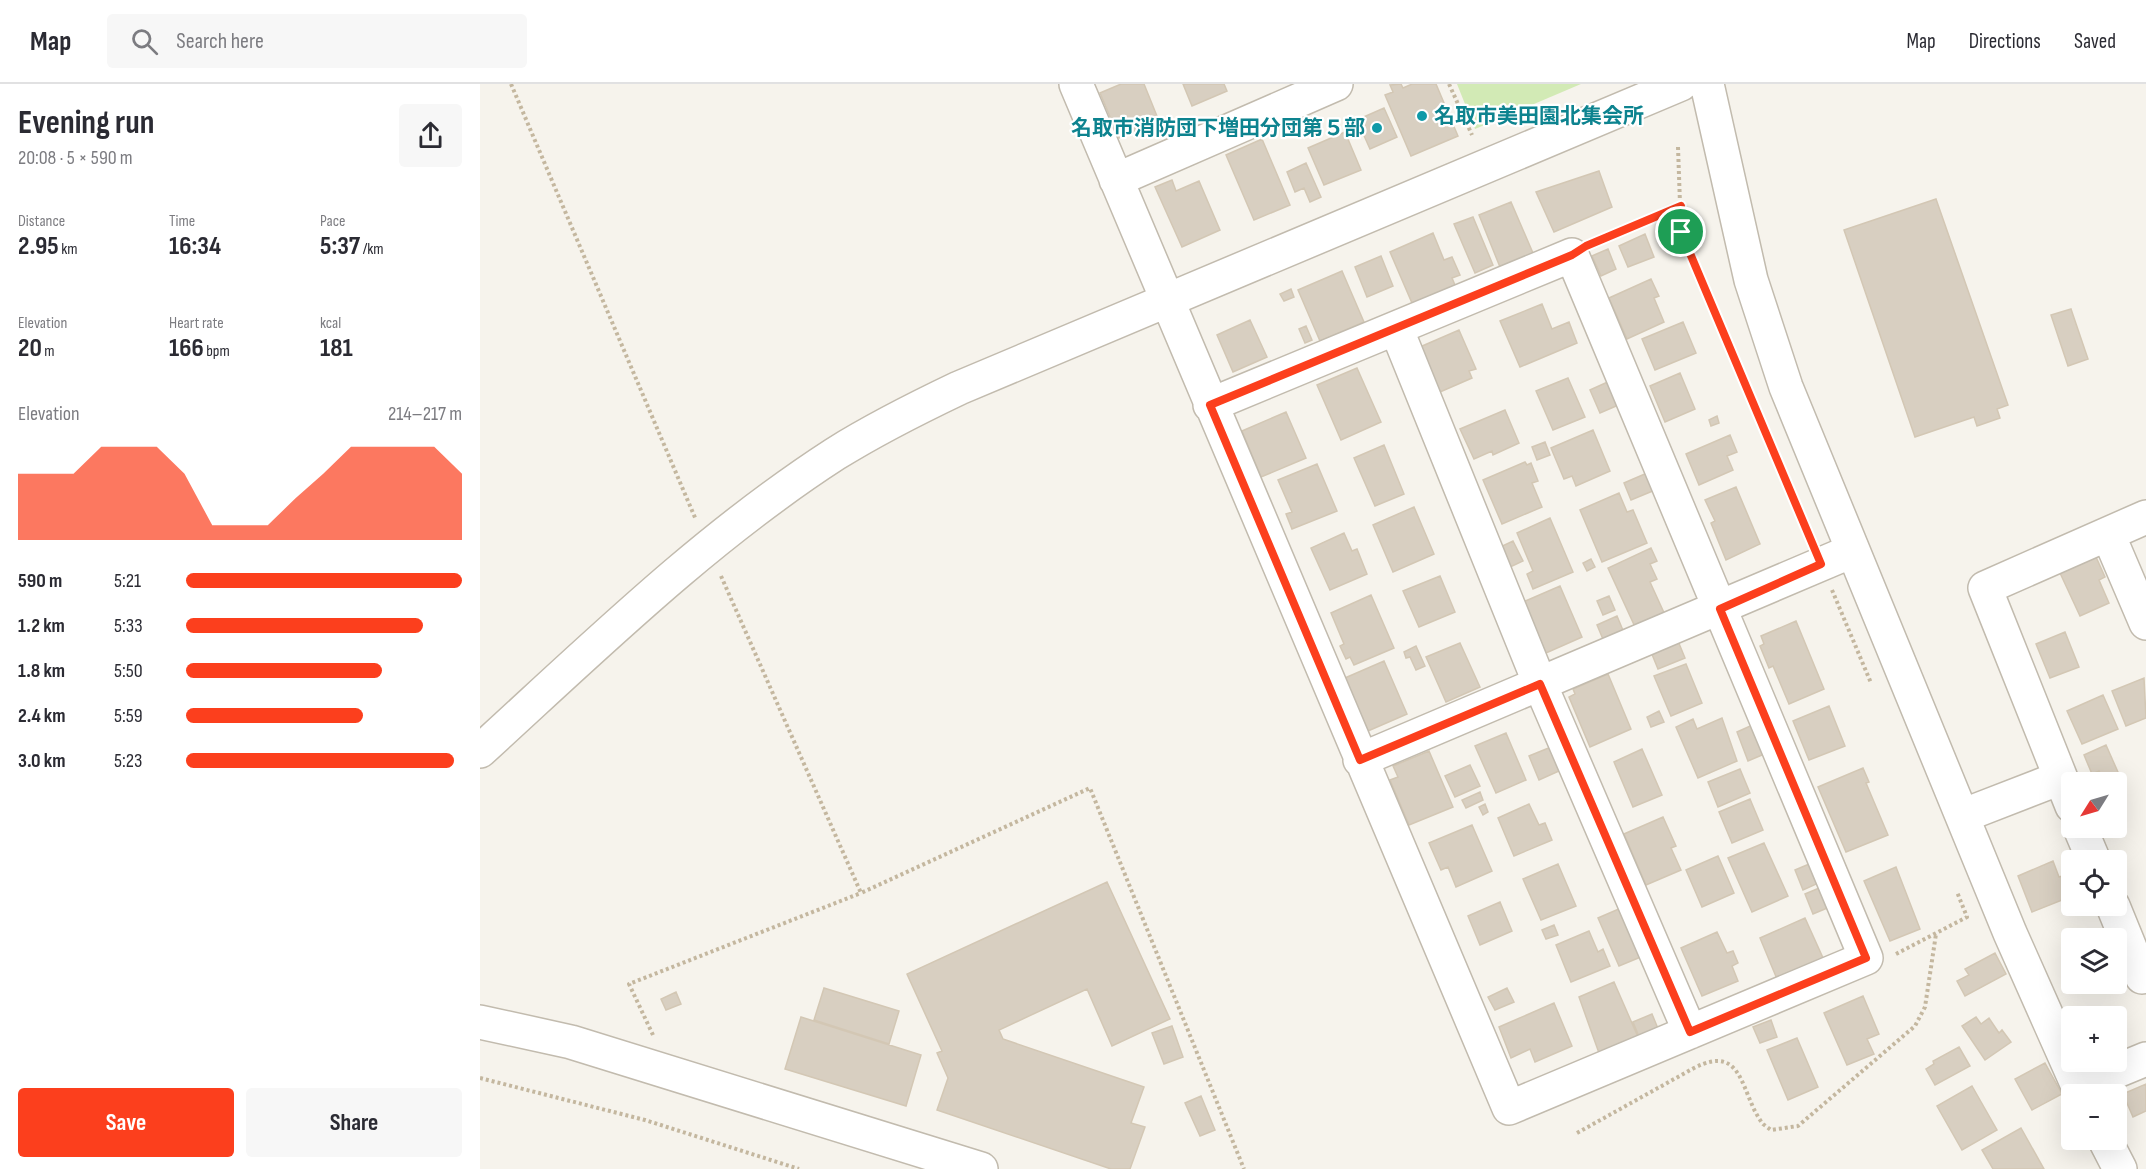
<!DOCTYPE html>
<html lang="en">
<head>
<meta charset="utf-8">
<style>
  :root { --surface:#fff; --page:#f7f7f7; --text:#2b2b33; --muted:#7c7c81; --line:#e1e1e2; --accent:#fc3f1d }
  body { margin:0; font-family:"Sofia Sans Condensed","Noto Sans JP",sans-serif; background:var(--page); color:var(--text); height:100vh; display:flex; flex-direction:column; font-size:22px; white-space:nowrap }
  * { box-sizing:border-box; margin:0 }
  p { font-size:20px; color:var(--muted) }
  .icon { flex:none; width:33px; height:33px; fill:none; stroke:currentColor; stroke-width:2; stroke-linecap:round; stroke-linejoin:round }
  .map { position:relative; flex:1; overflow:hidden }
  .details { display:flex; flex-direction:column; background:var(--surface); width:480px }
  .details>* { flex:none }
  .needle { width:39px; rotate:233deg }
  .fabs { position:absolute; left:1581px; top:688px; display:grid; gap:12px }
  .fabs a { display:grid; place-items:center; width:66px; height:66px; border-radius:6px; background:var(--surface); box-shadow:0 6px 24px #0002; font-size:30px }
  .pin { position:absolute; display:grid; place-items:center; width:51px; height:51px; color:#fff; margin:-26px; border:3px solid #fff; border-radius:50%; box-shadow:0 2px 6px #0007 }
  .round { display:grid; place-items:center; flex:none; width:63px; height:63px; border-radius:6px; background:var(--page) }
  .headline { display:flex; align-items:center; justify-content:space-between; height:102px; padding:0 18px }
  h1 { font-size:33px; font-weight:700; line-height:45px }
  .figures { display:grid; grid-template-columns:repeat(3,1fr); gap:9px; height:102px; padding:6px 18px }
  .figures div { display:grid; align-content:center }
  .figures b { font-size:26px; font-weight:700 }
  .figures small { font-size:16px; font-weight:400 }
  .figures p { font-size:16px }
  .chart { height:168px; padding:12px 18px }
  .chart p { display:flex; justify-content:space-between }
  .chart svg { width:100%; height:108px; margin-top:6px; fill:var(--accent); opacity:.7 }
  .cta { display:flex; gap:12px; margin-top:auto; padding:12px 18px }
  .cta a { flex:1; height:69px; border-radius:6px; background:var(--accent); color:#fff; font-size:24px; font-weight:700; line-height:69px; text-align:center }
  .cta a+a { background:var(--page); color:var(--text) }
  ul { padding:0 18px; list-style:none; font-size:20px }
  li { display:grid; grid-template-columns:96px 72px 1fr; align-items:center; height:45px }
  li i { height:15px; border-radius:8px; background:var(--accent) }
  header { display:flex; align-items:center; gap:36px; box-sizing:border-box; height:84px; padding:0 30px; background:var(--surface); border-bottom:2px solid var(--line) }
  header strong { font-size:28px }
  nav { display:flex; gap:33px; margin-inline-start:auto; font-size:21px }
  .search { width:420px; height:54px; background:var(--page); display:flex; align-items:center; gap:15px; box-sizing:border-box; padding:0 21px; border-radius:6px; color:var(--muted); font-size:22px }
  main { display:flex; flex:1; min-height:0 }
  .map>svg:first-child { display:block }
  .green { fill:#d2eab5 }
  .building { fill:#d8cfc1; stroke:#d3c7b4; stroke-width:1.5 }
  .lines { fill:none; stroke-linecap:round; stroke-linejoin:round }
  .minor-casing { stroke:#c2bbae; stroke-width:36 }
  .path { stroke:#c4b79f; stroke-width:4; stroke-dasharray:3 3; stroke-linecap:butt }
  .minor { stroke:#fff; stroke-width:33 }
  .route-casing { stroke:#fff; stroke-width:12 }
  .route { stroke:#fc3f1d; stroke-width:8 }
  .culture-dot { fill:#0f9aa8; stroke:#fff; stroke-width:2 }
  .labels { text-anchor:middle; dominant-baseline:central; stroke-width:4.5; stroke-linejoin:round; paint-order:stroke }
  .culture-label { font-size:21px; font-weight:bold; fill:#0d838f; stroke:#fff; text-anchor:start }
</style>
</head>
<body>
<header>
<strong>Map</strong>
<div class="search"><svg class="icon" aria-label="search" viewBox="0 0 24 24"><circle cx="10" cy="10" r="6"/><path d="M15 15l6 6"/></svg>Search here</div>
<nav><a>Map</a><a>Directions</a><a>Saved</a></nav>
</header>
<main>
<section class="details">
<div class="headline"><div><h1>Evening run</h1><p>20:08 · 5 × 590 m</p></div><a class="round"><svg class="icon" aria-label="share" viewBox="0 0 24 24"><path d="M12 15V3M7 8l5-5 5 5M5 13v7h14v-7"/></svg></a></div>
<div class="figures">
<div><p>Distance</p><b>2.95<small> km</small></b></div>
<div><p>Time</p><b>16:34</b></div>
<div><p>Pace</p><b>5:37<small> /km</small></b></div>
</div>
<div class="figures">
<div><p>Elevation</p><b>20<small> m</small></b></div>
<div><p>Heart rate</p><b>166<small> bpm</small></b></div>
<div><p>kcal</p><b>181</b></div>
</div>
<div class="chart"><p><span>Elevation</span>214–217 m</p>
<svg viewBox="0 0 160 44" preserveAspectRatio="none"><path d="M0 44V17L10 17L20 17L30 6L40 6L50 6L60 17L70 38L80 38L90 38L100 27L110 17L120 6L130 6L140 6L150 6L160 17V44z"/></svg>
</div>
<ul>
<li><b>590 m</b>5:21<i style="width:100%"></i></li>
<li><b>1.2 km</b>5:33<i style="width:86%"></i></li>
<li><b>1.8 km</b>5:50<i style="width:71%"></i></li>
<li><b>2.4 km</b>5:59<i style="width:64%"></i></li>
<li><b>3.0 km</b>5:23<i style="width:97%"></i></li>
</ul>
<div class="cta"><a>Save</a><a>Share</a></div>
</section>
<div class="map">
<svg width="1666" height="1085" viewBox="0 0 1666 1085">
  <rect width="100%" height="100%" fill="#f6f3ec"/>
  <path class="green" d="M977,0H1101L995,45Z"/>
  <path class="building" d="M641,0H664L679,37L639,54L620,9Z
    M703,0H744L747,7L712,22Z
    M921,0L923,4L932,0H956L978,52L931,72L905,11L913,8L910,1Z
    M904,24L917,53L890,65L877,36Z
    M865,48L881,86L844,101L828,64Z
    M782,55L810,121L774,136L746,71Z
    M826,79L841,113L830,118L824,104L815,108L807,88Z
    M1119,87L1132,123L1074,148L1056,108Z
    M692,96L696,107L719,97L740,146L702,163L675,103Z
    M1456,115L1528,321L1517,325L1520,334L1497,342L1494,333L1435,353L1364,146Z
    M1031,118L1053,169L1020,183L999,131Z
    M993,133L1013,181L995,189L974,140Z
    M953,149L964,176L972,173L980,191L972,194L978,208L935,226L910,168Z
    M1165,150L1174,173L1148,183L1139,162Z
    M1128,165L1136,185L1121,192L1112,172Z
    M901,172L913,202L887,213L875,183Z
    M862,187L884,238L840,257L818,206Z
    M1171,195L1179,212L1174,214L1184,238L1147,255L1129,214Z
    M811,205L814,213L804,217L800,210Z
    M1062,220L1072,245L1089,238L1097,259L1040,283L1020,237Z
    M1591,225L1608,275L1588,282L1571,231Z
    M770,236L787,273L753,288L737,251Z
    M1203,238L1216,269L1175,286L1162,255Z
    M826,242L832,256L825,259L819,245Z
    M979,246L996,285L989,287L992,294L960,308L940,263Z
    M877,284L901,338L861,356L837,301Z
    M1200,289L1215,325L1185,338L1170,302Z
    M1088,294L1105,333L1073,346L1056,307Z
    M1132,296L1143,319L1120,329L1110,306Z
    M1025,326L1039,359L1013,371L1012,367L994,375L980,345Z
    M806,328L826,374L781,393L762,347Z
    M1237,332L1239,339L1231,342L1229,336Z
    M1113,346L1130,387L1096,402L1092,392L1084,395L1071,364Z
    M1250,351L1257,368L1247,372L1253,386L1219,401L1206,370Z
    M1065,358L1070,371L1057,376L1052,363Z
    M904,361L924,410L895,422L874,374Z
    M1045,378L1047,381L1051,379L1058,397L1052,399L1062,423L1022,440L1003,396Z
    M837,380L857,427L812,445L806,430L812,428L798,396Z
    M1167,389L1175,406L1151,416L1144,399Z
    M1256,403L1280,460L1246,476L1231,439L1235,437L1225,416Z
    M1139,409L1147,428L1153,426L1167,459L1122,478L1100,426Z
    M934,423L954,470L913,488L893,441Z
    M1070,434L1093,488L1053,505L1047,490L1053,487L1037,449Z
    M864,449L872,467L877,465L887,490L850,506L831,464Z
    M1033,457L1043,477L1028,484L1018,464Z
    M1171,464L1177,477L1170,480L1177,495L1170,498L1185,531L1156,545L1128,484Z
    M1616,473L1625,493L1619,496L1629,519L1600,532L1580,489Z
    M1111,475L1115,483L1107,487L1103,479Z
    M960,492L975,528L939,543L923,507Z
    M1080,502L1102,553L1066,569L1043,518Z
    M891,511L914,564L874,581L870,573L866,575L860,562L864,560L851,529Z
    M1129,512L1135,526L1123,531L1117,517Z
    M1137,532L1145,551L1125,560L1117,541Z
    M1316,537L1344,605L1309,620L1293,582L1289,584L1280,562L1284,560L1281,552Z
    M1585,548L1599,583L1570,594L1556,560Z
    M1198,557L1205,574L1178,585L1171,568Z
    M980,559L1000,603L966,618L946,573Z
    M936,562L945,582L936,586L930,573L926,574L924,568Z
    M904,577L927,630L888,647L865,594Z
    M1206,580L1222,619L1191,632L1174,592Z
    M1128,590L1151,645L1110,663L1089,613L1095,610L1093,605Z
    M1664,594L1666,634L1646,642L1632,607Z
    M1623,611L1638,645L1602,660L1587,627Z
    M1349,622L1365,662L1329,676L1313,637Z
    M1179,627L1184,638L1171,643L1167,633Z
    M1242,634L1257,677L1218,694L1196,643L1213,635L1217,645Z
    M1277,639L1289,668L1268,677L1257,648Z
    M1026,649L1046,696L1016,709L995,662Z
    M1626,661L1645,704L1636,707V699H1624L1619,687L1612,690L1604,671Z
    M1071,663L1081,686L1059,696L1049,672Z
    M1162,665L1182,711L1153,723L1134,678Z
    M949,667L973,723L929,741L910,696L918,693L913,682Z
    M990,681L1000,702L975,713L965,692Z
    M1383,684L1389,698L1386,699L1408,751L1366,768L1338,703Z
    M1260,685L1270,709L1238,723L1228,698Z
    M1000,708L1003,716L986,724L982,716Z
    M1270,715L1283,746L1252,759L1239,728Z
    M1005,720L1008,728L1003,731L999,723Z
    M1049,720L1059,741L1065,739L1072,756L1034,772L1018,734Z
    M1183,733L1196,762L1191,764L1201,786L1166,801L1144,750Z
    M992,741L1012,787L976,803L968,783L961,786L949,759Z
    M1284,759L1308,812L1272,828L1248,774Z
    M1238,772L1254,809L1222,823L1206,786Z
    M1573,777L1579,793L1586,791L1592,812L1552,828L1538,792Z
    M1334,778L1343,797L1323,806L1315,786Z
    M1078,780L1096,822L1061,836L1043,795Z
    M1416,783L1440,845L1410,857L1384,797Z
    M627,798L690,935L632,962L607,905L519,946L523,955L664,1003L651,1039L665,1043L650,1085H631L457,1026L468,994L457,969L462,967L427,890Z
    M1344,802L1352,822L1333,830L1325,810Z
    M1020,818L1032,847L1000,861L988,832Z
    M1141,824L1163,872L1139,882L1118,834Z
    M1325,834L1343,874L1297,895L1280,854Z
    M1074,841L1078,851L1066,855L1062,846Z
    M1109,847L1118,868L1123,865L1130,882L1091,898L1076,861Z
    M1237,848L1247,869L1253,867L1258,879L1252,882L1258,897L1222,912L1201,864Z
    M1515,869L1526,890L1485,912L1477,897L1489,891L1485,885Z
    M1134,898L1158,953L1119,969L1099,913Z
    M344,904L419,927L409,960L334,936Z
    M1027,904L1034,918L1015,926L1008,913Z
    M196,908L201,920L186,926L181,915Z
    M1383,912L1399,950L1387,955L1394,970L1367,981L1344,929Z
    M1074,919L1092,962L1055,978L1050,965L1031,974L1019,943Z
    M1172,930L1179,947L1160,955L1153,938Z
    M321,933L441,971L426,1022L305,985Z
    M1496,933L1501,940L1509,934L1519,949L1522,946L1531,958L1505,976L1482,942Z
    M1291,936L1297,953L1280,959L1273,943Z
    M692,942L703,973L684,980L672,949Z
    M1317,954L1338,1003L1308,1016L1287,966Z
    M1479,963L1490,982L1455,1001L1446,985L1454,980L1453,977Z
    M1565,979L1582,1010L1552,1026L1535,995Z
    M1666,1000V1027L1653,1033L1643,1010Z
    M1492,1002L1517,1046L1482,1066L1457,1022Z
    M721,1012L735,1046L720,1052L705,1019Z
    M1541,1044L1564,1085H1513L1502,1066Z"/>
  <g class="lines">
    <defs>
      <path id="minor" d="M596,0L1029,1024L1386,874L1092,171L730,321
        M1227,0L1271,196L1306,303L1530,849L1602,1011
        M636,96L856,0
        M916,244L1060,600L1210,948
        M1628,450L1666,539
        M0,667C114,563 225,454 355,370C395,345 437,324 479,304L1201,0
        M880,676L1372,467
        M1592,722L1505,504L1666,433
        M1482,732L1580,694
        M1600,744L1614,777
        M1633,822L1662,893L1666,891
        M0,938L91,958L501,1085
        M1598,1003L1666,975
        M1625,1056L1640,1085"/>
    </defs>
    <use href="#minor" class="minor-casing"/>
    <path class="path" d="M31,0L216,436
      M969,0L992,51
      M1198,63L1201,148L1329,452
      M1118,156L1201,122
      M241,492L381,809L610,704L764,1085
      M1352,506L1391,599
      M1416,870L1487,833L1477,808
      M173,951L149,900L381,809
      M0,994L165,1036L319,1085
      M1097,1049L1214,984C1265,958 1260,1011 1283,1040L1291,1046L1318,1042L1435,942L1445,923L1456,850"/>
    <use href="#minor" class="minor"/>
  </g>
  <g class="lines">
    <defs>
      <path id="route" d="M1201,122V148L1341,480L1240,525L1386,874L1210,948L1060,600L880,676L730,321L1092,171L1106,162Z"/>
    </defs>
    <use href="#route" class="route-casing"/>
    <use href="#route" class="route"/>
  </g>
  <g class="culture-dot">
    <circle cx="942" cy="32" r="6"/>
    <circle cx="897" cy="44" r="6"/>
  </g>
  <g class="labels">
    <g class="culture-label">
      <text x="954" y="32">名取市美田園北集会所</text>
      <text x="885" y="44" text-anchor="end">名取市消防団下増田分団第５部</text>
    </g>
  </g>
</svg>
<div class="fabs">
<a><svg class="needle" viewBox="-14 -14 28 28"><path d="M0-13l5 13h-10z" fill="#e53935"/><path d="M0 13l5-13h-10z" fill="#7c7c81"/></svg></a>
<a><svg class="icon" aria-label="locate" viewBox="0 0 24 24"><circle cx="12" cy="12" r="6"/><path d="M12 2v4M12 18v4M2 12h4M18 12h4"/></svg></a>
<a><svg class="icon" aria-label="layers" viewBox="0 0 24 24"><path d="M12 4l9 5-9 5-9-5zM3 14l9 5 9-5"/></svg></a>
<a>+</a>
<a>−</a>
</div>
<div class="pin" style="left:1201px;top:148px;background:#1e9e55"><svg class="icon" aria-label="arrive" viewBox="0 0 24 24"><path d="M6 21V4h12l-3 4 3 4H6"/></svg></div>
</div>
</main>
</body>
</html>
